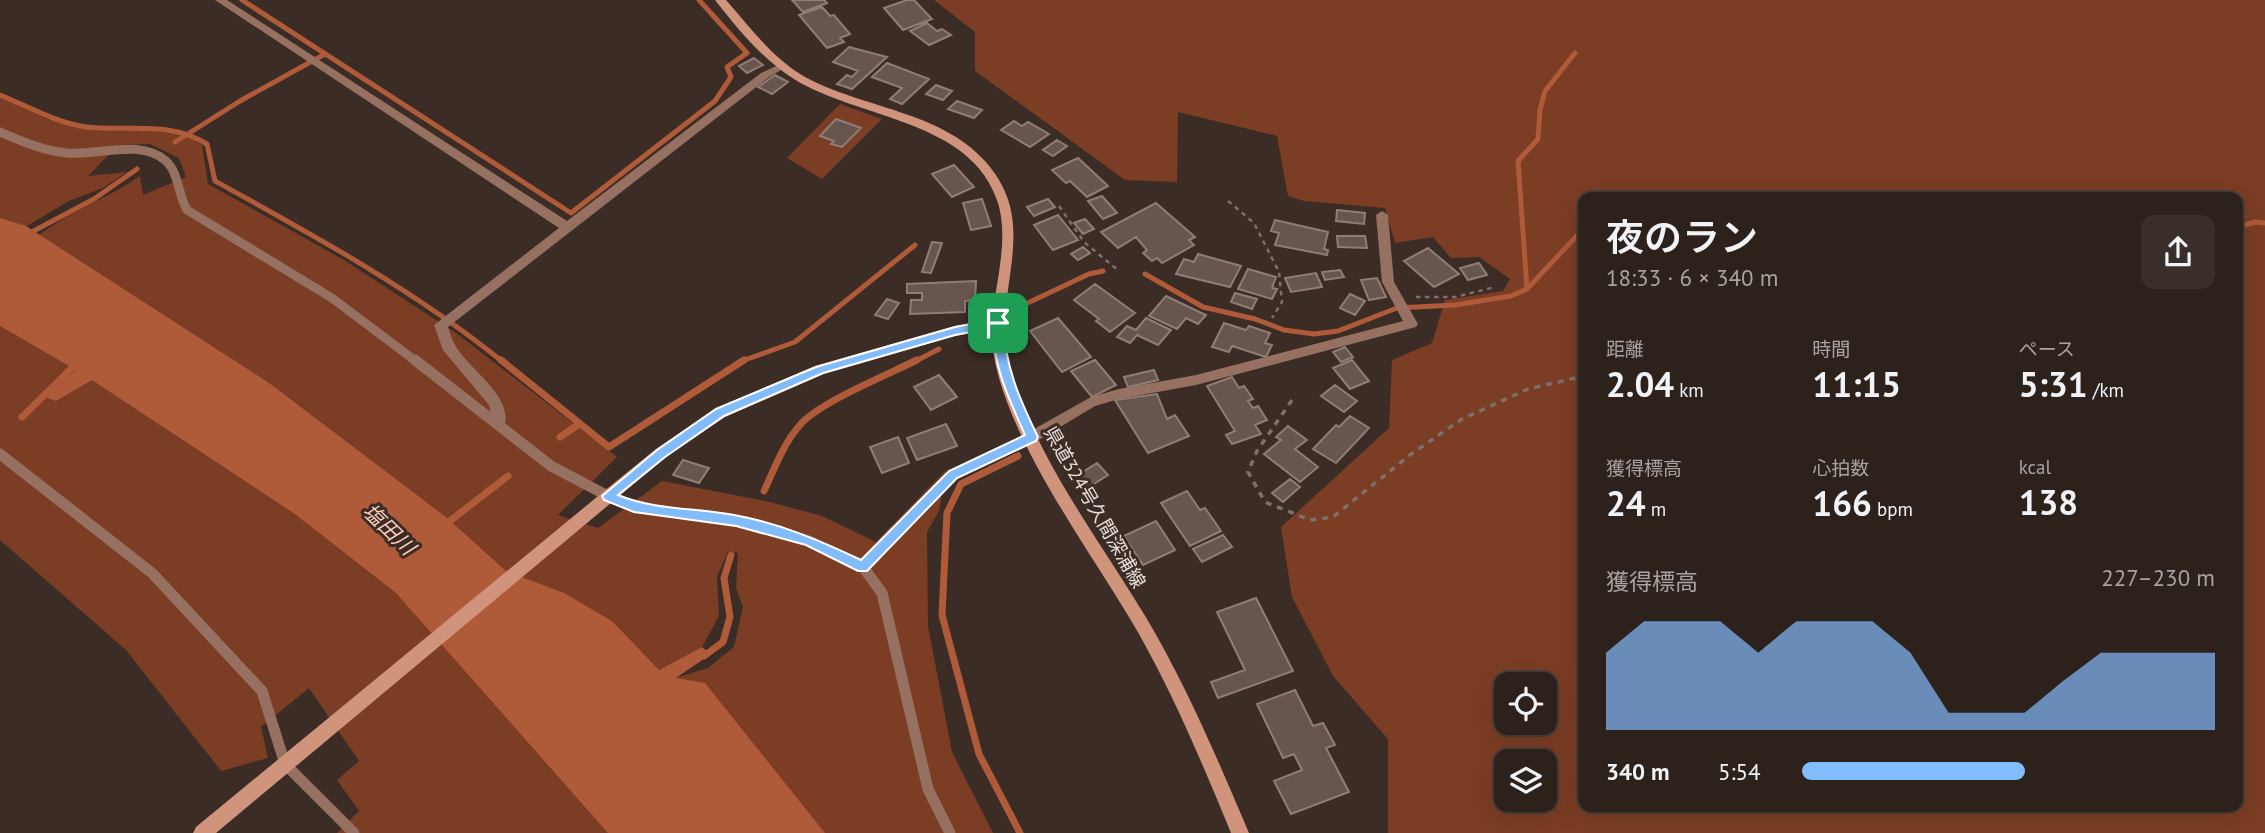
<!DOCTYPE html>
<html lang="ja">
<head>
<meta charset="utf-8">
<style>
  :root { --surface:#2d211c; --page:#392e29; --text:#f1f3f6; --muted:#a7a3a3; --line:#483e3b; --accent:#83bcfb }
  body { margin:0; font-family:"PT Sans","Noto Sans JP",sans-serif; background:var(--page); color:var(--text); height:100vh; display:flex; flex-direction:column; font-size:26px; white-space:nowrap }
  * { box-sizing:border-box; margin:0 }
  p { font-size:23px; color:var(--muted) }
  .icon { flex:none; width:38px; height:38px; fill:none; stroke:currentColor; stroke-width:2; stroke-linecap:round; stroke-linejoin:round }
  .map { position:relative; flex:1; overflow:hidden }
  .side { position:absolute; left:1578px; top:192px; width:665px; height:620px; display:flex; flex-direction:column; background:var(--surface); border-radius:14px; box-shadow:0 7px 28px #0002,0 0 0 2px var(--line) }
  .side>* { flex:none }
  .fabs { position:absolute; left:1494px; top:672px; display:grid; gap:14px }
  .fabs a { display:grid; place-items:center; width:63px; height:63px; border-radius:14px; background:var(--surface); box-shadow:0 7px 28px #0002,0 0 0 2px var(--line); font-size:35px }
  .pin { position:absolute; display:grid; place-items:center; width:60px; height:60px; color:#fff; margin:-30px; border-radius:14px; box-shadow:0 4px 10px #0006 }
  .round { display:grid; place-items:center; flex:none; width:74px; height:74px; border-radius:14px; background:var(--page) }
  .headline { display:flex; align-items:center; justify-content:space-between; height:119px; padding:0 28px }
  h1 { font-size:38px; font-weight:600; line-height:52px }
  .figures { display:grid; grid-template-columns:repeat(3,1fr); gap:10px; height:119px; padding:7px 28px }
  .figures div { display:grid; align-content:center }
  .figures b { font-size:35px; font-weight:600 }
  .figures small { font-size:19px; font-weight:400 }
  .figures p { font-size:19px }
  .chart { height:196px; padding:14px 28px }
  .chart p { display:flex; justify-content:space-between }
  .chart svg { width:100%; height:126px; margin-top:7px; fill:var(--accent); opacity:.7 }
  ul { padding:0 28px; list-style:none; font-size:23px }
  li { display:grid; grid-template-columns:112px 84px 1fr; align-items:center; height:52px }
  li i { height:18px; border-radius:9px; background:var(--accent) }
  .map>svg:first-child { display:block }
  .green { fill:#7b3d24; fill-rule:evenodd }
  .water { fill:#af5a39 }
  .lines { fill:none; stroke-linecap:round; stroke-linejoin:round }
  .stream-far1 { stroke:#af5a39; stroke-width:5 }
  .stream { stroke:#af5a39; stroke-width:7 }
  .building { fill:#67554e; stroke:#907d75; stroke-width:2 }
  .path-far1 { stroke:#7e706a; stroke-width:2.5; stroke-dasharray:4.5 4.5; stroke-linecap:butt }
  .path { stroke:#7e706a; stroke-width:3.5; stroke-dasharray:6 6; stroke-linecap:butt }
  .lane-far1 { stroke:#967061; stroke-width:9 }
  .lane { stroke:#967061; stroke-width:11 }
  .street { fill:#967061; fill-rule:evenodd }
  .secondary { fill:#d0937c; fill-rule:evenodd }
  .route { fill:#83bcfb; stroke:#fff; stroke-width:2; fill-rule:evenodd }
  .labels { text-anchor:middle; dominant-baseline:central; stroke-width:6; stroke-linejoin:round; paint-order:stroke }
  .street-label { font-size:19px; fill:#e9deda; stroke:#3c2c26 }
  .water-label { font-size:21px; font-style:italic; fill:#fccbba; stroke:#3c2c26 }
</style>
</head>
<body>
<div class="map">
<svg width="2265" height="833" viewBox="0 0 2265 833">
  <rect width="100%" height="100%" fill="#3c2c26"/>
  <path class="green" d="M934,0H2265V833H1388V739L1333,676L1292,597L1281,527L1389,428L1392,360L1432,343L1445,300L1503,291L1510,279L1479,257L1451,258L1433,237L1395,243L1385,208L1304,201L1288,196L1277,136L1178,112L1177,182L1125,180L975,71V32ZM1584,198H2238V807H1584ZM1507,684H1545V723H1507ZM1507,761H1545V800H1507Z
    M0,98L82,129H157L184,133L202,145L208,184L344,260L456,333L617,457L558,515L598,528L662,481L770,502L822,516L876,542L946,470L939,511L927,532L928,626L952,752L993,833H777L675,678L708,668L734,647L743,607L736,588L738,553L728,551L717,577L719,616L702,647L659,670L5,261C28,243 51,225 77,211C100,199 118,191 140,176L143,195L186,177L179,158L150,144L118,145L88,176L127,172L103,188L69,201L0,242Z
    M840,104L882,119L822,179L787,158Z
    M0,284L250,433L668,833H337L359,811L337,780L359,761L309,688L261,727L268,758L221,771L126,650L0,540Z"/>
  <path class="water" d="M0,218L26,226L269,383L446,517L506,571L564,593L612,621L659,670L702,647L711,654L676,678L705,683L825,833H608L396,593L295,514L92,380L56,401L44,397L76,370L0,326Z"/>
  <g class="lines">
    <path class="stream-far1" d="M242,0L571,213L715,101L731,77L727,67L747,53L699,0
      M0,95C27,106 57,123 86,127C129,132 168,120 207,144L215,181C315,236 414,290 503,362
      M175,142L240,101L325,54
      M2238,227L2255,222L2265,223
      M28,234L94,199L137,169
      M1145,274L1203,307L1255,319L1284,330L1314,334L1338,331L1397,308L1455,305L1511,296L1527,289L1584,228
      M1527,289L1518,161L1538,139L1540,110L1545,91L1575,53
      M1017,308L1089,274L1103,271
      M739,362L795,342L915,245
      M914,362L939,349"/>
    <path class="stream" d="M501,360L609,447L744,360
      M22,417L78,362
      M560,437L579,424
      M1018,456L961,484L947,513L942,615L979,754L1020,833
      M764,491C775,468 783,444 800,425C818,403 889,374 917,360
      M446,524L508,476
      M704,656L723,642L730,617L724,578L731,555"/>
  </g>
  <path class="building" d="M792,0H824L827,3L803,12Z
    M907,0H914L932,19L903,30L884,8Z
    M822,7L830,16L834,15L850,34L840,38L844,42L827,48L799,15Z
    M927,23L937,31L942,29L951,35L929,45L910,31Z
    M849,47L887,57L852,89L837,84L847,75L852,77L858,71L833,62Z
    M754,58L763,65L747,73L739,66Z
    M887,63L929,79L902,104L890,99L902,88L872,77Z
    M775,75L788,82L772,94L758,87Z
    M936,85L952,91L943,100L926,94Z
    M957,101L982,110L974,118L948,109Z
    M836,119L861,128L842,147L831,144L834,141L820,136Z
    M1014,121L1022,126L1028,122L1049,134L1030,147L1001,130Z
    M1057,140L1067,146L1053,156L1043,150Z
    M1078,158L1108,186L1087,197L1070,181L1066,183L1052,170Z
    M954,165L974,187L952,197L932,174Z
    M1102,196L1117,213L1103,219L1088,201Z
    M982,199L991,226L971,230L963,203Z
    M1048,199L1055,207L1034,216L1027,207Z
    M1156,203L1195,237L1189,240L1194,245L1162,263L1157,258L1152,261L1143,253L1147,250L1136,237L1118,248L1101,232Z
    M1337,210L1365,213L1364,224L1336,221Z
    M1058,215L1078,240L1053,250L1034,225Z
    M1085,219L1094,229L1083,234L1074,223Z
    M1275,220L1328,232L1324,249L1328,250L1327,255L1275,245L1279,233L1271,231Z
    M1337,236H1365L1367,248L1338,247Z
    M932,242L942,243L931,273L922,272Z
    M1083,247L1090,253L1078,260L1071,254Z
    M1428,248L1459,274L1434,287L1404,261Z
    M1198,254L1241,266L1230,287L1176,274L1184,259L1194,262Z
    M1479,263L1487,275L1468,280L1460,268Z
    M1248,269L1276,277L1272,288L1277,289L1272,299L1238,289Z
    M1340,270L1344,277L1325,280L1322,272Z
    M1316,273L1322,287L1291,292L1285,278Z
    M1377,278L1386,297L1369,300L1361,280Z
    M976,281L975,300L965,301V312L910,314L911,300H922V293H907V284Z
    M1095,284L1135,313L1110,332L1096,321L1099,319L1074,300Z
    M1235,293L1257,299L1252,309L1231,302Z
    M1350,294L1365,301L1355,315L1340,308Z
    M1166,296L1206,315L1198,324L1186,318L1177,329L1149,316Z
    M887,299L899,303L888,319L875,315Z
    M1058,318L1091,357L1062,372L1030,331Z
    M1146,318L1171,330L1158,345L1137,335L1130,343L1117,337L1127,326L1136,330Z
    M1224,323L1246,330L1249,326L1270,333L1265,343L1272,345L1266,357L1232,346L1229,352L1212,347Z
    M1345,347L1353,357L1341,362L1333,352Z
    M1095,360L1116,385L1092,397L1071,371Z
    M1352,360L1369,381L1350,389L1333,368Z
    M1154,370L1158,380L1128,387L1124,377Z
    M939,375L957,397L931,410L914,387Z
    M1232,377L1239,388L1244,386L1253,399L1248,401L1253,408L1258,406L1267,420L1255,425L1261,434L1232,444L1226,435L1235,431L1207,386Z
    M1335,385L1357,401L1344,412L1321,396Z
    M1157,394L1167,419L1175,415L1189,436L1148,453L1115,400Z
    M1350,416L1369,428L1336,463L1313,449L1336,425L1339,427Z
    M946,424L957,446L917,460L907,438Z
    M1288,426L1307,440L1295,449L1318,467L1300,482L1264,454L1281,440L1276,437Z
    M898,437L909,463L882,473L870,447Z
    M683,460L709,468L699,483L673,475Z
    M1097,463L1108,475L1089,487L1078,475Z
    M1290,479L1300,487L1283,502L1272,493Z
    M1187,491L1200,510L1205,508L1221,531L1190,546L1161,503Z
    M1156,521L1175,550L1143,565L1124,536Z
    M1223,535L1232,547L1202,562L1193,549Z
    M1256,598L1293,671L1218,698L1211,682L1245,670L1217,612Z
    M1295,690L1313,726L1323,723L1335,745L1326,748L1349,792L1291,814L1274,781L1302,770L1294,754L1283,758L1257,704Z"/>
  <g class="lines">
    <path class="path-far1" d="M1228,201L1254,223L1279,272L1282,302L1272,318
      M1059,206L1084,242L1119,271
      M1416,297H1455L1495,287"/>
    <path class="path" d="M1292,400L1257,451L1248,472L1265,502L1310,520L1333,517L1410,455L1462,419L1528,389L1584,376
      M874,556L953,474L1014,446"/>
    <path class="lane-far1" d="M0,132C21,141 43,151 67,153C98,156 140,138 166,161C179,173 178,195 187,210L332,298L417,362"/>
    <path class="lane" d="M415,360L551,466L608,496L634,507L736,521L809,541L863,567L882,593L928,789L950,833
      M0,454L152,573L262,691L285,764L354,833"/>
    <path class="street" d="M215,0H227L567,221L761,73L783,63L788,66L769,77L448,327C450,332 451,338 454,343C466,368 515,396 504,427H494L489,405L443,350L434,325L559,228Z
      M1382,211L1388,215L1394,282L1418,324L1416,327L1196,385L1119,399L1095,406L1037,441H1027L1025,437L1027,433L1091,397L1119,389L1196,375L1403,321L1382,282L1376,215Z"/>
    <path class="secondary" d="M715,0H726C750,27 773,59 805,77C862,108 940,111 985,161C1033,215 1006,265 1005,327C1004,345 1008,363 1013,379C1042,466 1100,541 1147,619C1187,687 1218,760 1249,833H1231C1203,765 1175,698 1139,634C1092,551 993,425 991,329L955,336L824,374L725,417L666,457L216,833H193L196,827L603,492L656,449L715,409L815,366L955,326L992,319C996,281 1009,240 998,203C972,119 857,119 794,79C763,60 737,28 715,0Z"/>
  </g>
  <path class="route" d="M998,319L1004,323C1004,365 1020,400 1038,437L1036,441L957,478L867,571H858L806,545L736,526L634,512L604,500L602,496L657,450L716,409L816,367L955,327ZM993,328C993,367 1010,401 1025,435L949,471L861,560C821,541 779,523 734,515C696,508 654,510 618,495L665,457L724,416L823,373L955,335Z"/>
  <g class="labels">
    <g class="street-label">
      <text transform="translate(1095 507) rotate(60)">県道324号久間深浦線</text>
    </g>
    <g class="water-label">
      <text transform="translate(389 529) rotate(44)">塩田川</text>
    </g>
  </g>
</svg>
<div class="fabs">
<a><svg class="icon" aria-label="locate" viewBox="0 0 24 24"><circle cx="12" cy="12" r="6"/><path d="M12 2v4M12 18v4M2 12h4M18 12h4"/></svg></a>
<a><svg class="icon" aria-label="layers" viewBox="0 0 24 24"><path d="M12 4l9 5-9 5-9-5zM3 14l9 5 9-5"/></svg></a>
</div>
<div class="pin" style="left:998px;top:323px;background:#1e9e55"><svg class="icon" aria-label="arrive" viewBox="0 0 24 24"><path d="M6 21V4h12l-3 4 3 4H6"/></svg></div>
<section class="side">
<div class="headline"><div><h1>夜のラン</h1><p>18:33 · 6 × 340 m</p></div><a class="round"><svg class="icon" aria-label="share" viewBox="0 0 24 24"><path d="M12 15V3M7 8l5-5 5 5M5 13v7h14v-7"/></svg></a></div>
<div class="figures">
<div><p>距離</p><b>2.04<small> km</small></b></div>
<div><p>時間</p><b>11:15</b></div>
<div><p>ペース</p><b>5:31<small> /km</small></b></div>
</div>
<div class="figures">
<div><p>獲得標高</p><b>24<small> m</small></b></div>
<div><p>心拍数</p><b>166<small> bpm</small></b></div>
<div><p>kcal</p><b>138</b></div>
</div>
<div class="chart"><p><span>獲得標高</span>227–230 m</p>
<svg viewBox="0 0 160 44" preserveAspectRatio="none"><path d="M0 44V17L10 6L20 6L30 6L40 17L50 6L60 6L70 6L80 17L90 38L100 38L110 38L120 27L130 17L140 17L150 17L160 17V44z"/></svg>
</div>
<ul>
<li><b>340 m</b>5:54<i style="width:54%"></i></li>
</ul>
</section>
</div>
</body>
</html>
